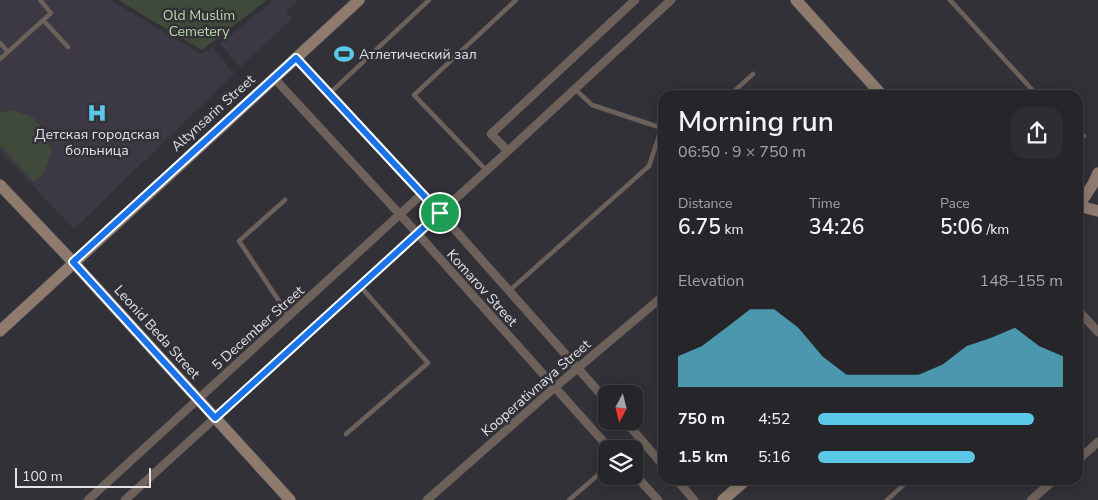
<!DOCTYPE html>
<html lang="en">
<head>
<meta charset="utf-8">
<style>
  :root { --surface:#26252a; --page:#2e2d32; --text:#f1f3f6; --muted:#a4a5a8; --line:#424247; --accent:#5ac8e6 }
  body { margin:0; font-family:"Nunito Sans",sans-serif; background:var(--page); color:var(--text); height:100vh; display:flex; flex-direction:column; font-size:19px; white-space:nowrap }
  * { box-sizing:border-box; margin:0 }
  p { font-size:16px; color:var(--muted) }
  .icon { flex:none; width:28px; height:28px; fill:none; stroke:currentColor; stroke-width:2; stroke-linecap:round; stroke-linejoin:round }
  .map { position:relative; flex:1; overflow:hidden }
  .panel { position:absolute; left:658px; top:90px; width:425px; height:395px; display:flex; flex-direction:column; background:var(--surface); border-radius:15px; box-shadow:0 2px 12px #0003,0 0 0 1px var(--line) }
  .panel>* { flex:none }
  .needle { width:32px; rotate:187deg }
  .controls { position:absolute; left:598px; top:385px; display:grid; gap:10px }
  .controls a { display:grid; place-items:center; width:45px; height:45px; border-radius:10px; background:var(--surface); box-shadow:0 2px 12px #0003,0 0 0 1px var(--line); font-size:25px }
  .scale { position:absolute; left:15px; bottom:12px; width:136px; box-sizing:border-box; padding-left:5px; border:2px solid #e2e1e5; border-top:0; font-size:14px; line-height:18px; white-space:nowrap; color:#e2e1e5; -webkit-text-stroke:4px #333138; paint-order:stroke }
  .pin { position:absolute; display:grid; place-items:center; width:42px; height:42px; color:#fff; margin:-21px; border:2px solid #fff; border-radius:50%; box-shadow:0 1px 5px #0007 }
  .round { display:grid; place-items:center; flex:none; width:52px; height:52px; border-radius:15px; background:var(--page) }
  .overview { display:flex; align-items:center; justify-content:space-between; height:85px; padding:0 20px }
  h1 { font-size:28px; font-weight:600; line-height:38px }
  .stats { display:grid; grid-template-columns:repeat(3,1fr); gap:8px; height:85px; padding:5px 20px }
  .stats div { display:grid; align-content:center }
  .stats b { font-size:21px; font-weight:600 }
  .stats small { font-size:14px; font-weight:400 }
  .stats p { font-size:14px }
  .chart { height:140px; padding:10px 20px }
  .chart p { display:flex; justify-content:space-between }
  .chart svg { width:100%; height:90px; margin-top:5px; fill:var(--accent); opacity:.7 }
  ul { padding:0 20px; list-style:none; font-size:16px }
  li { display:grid; grid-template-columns:80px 60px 1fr; align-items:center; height:38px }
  li i { height:12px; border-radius:6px; background:var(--accent) }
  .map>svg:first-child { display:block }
  .built { fill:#3c3945 }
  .green { fill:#404a3b }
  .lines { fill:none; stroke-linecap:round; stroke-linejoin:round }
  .lane-casing { stroke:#4f4d54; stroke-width:5 }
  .street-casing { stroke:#4f4d54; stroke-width:9 }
  .secondary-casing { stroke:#4f4d54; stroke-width:12 }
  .lane { stroke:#6e6159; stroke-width:4 }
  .street { stroke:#6e6159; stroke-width:8 }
  .secondary { stroke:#8f7b6e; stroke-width:11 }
  .route-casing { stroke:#fff; stroke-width:10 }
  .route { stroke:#1a73e8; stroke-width:6 }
  .labels { text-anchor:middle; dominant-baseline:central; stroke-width:5; stroke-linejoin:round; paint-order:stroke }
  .park-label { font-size:14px; fill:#b9dba8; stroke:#333138 }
  .poi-label { font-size:14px; fill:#e2e1e5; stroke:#333138; text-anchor:start }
  .street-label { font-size:14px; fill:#e2e1e5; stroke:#333138 }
</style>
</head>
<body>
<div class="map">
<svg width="1098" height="500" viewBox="0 0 1098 500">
  <rect width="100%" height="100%" fill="#333138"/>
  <path class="built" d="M0,0H110L201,54L212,47L234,74L74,229L0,151Z
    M274,0H298L286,11L292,19L240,67L220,44Z"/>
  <path class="green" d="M118,0H267L202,50Z
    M11,110L31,116L45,131L51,151L45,171L34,182L0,145V113Z"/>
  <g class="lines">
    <defs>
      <path id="lane" d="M950,0L1037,95
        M43,20L68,47
        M0,43L8,52
        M0,59L51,13L40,0
        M575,89L592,105L662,128
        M329,94L429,0
        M730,95L753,74
        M1078,131L1084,136
        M486,170L414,95L516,0
        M285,200L239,241L289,316
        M509,291L649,166L662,127
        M346,434L428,363L360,286
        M569,500L606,468
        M887,500L909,480"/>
      <path id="street" d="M296,58L440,213L606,400
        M274,78L418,234L610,449
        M508,151L491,134L635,0
        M1078,310L1098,332
        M625,421L662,464
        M1078,460L1098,442
        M634,474L658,500
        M677,480L694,500
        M88,500L422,194
        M125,500L508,151L671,0
        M427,500L554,388L662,297
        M1031,500L1054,480"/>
      <path id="secondary" d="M796,0L882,95
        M0,185L73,262L290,500
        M1079,206L1098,211
        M1078,207L1093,184L1098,173
        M0,331L359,0
        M723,500L746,480"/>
    </defs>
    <use href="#lane" class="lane-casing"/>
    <use href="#street" class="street-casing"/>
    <use href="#secondary" class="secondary-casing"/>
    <use href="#lane" class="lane"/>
    <use href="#street" class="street"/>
    <use href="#secondary" class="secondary"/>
  </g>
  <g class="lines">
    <defs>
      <path id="route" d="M296,58L440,213L215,418L73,262Z"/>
    </defs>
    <use href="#route" class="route-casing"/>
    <use href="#route" class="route"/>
  </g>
  <defs>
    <symbol id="stadium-bare" viewBox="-9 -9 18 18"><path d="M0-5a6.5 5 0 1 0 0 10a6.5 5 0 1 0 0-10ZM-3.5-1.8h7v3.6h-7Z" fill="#5ac8e6" stroke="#333138" stroke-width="2.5" paint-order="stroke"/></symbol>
    <symbol id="hospital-bare" viewBox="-9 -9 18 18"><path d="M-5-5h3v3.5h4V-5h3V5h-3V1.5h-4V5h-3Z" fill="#5ac8e6" stroke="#333138" stroke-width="2.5" paint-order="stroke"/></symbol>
  </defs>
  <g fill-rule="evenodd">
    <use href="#stadium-bare" x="330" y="40" width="28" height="28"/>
    <use href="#hospital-bare" x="83" y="99" width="28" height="28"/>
  </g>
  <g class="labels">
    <g class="park-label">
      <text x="199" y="15">Old Muslim<tspan x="199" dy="16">Cemetery</tspan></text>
    </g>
    <g class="poi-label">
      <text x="359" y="54">Атлетический зал</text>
      <text x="97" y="134" text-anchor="middle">Детская городская<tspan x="97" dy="16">больница</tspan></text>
    </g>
    <g class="street-label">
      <text transform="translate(213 113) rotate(-42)">Altynsarin Street</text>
      <text transform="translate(482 288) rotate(48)">Komarov Street</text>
      <text transform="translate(258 328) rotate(-42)">5 December Street</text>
      <text transform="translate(157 332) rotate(48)">Leonid Beda Street</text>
      <text transform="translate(536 388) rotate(-41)">Kooperativnaya Street</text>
    </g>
  </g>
</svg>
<div class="controls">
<a><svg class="needle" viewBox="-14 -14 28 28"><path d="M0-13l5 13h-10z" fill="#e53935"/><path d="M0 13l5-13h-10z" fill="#a4a5a8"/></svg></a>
<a><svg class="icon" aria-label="layers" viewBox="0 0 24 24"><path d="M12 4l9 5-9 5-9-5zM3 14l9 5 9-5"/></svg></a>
</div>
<div class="scale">100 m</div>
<div class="pin" style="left:440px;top:213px;background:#1e9e55"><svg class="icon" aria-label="arrive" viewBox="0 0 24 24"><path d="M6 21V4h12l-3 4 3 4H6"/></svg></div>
<section class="panel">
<div class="overview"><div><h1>Morning run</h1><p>06:50 · 9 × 750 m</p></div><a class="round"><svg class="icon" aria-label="share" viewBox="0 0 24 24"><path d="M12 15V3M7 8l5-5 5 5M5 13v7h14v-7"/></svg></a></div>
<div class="stats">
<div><p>Distance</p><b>6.75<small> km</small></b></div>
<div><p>Time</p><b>34:26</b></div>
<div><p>Pace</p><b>5:06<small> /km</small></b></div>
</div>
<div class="chart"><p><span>Elevation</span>148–155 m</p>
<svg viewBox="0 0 160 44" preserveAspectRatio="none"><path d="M0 44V29L10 24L20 15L30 6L40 6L50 15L60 29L70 38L80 38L90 38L100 38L110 33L120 24L130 20L140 15L150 24L160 29V44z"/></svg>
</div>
<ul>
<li><b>750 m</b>4:52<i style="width:88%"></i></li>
<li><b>1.5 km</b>5:16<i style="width:64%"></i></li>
</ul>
</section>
</div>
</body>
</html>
